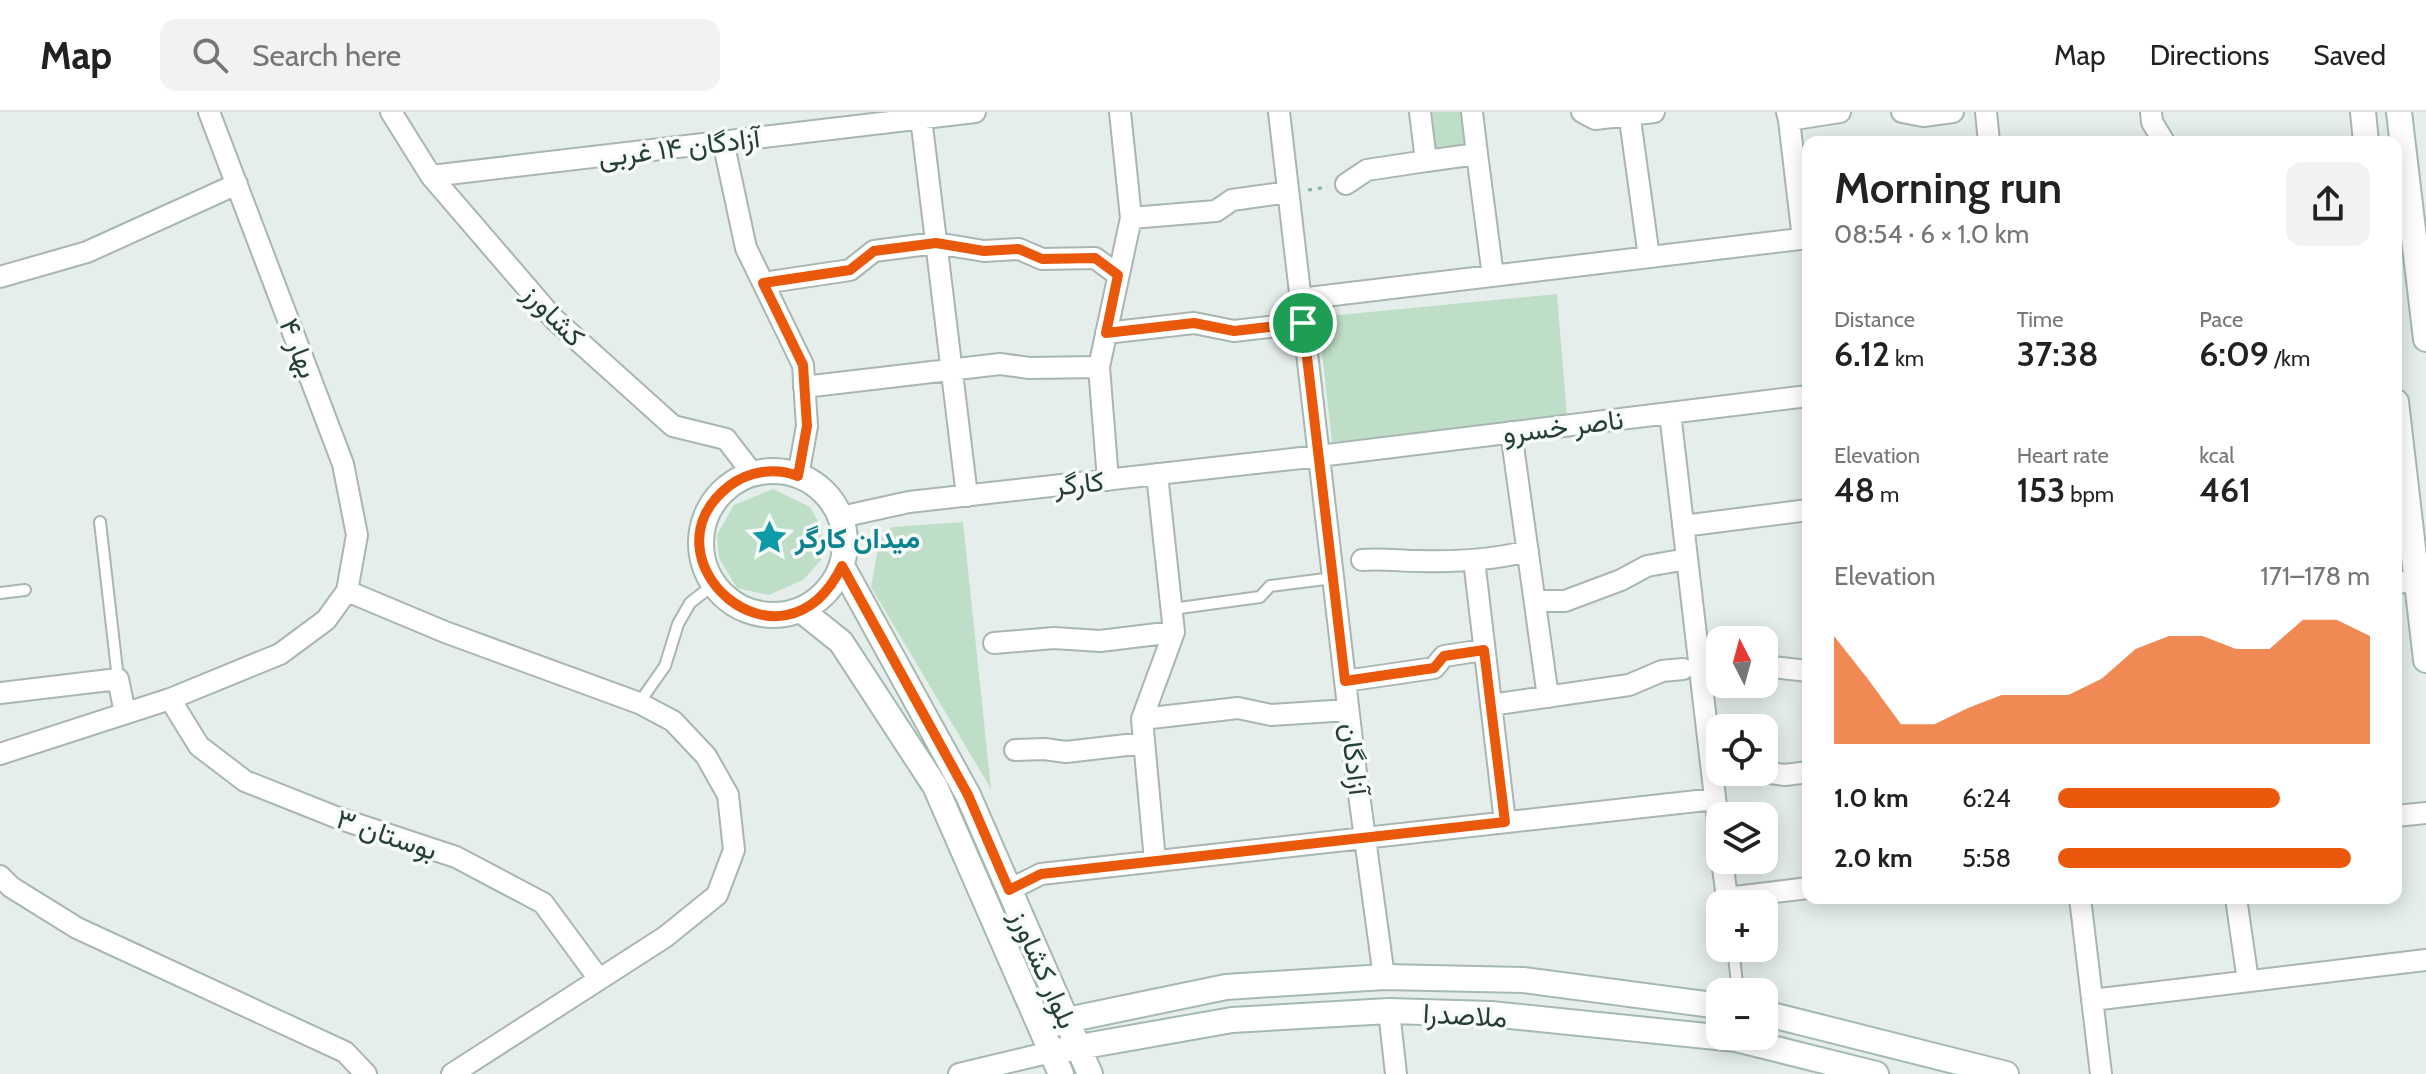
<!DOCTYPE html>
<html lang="en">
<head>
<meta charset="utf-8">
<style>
  :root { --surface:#fff; --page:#f2f2f2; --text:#222; --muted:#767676; --line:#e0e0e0; --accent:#ea580c }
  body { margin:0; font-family:Cabin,Vazirmatn,sans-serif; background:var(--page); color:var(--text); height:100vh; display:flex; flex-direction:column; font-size:30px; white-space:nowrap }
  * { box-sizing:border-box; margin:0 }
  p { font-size:26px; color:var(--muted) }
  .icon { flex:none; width:44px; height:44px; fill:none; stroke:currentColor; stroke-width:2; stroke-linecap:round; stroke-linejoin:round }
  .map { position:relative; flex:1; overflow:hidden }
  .panel { position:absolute; left:1802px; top:24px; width:600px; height:768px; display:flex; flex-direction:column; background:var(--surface); border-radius:16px; box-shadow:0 4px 20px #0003 }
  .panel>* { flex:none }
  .needle { width:52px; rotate:354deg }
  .fabs { position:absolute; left:1706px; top:514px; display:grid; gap:16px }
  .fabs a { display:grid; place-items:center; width:72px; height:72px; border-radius:16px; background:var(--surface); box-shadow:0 4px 20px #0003; font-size:40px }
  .pin { position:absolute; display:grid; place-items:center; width:68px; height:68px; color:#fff; margin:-34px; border:4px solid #fff; border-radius:50%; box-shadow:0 2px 8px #0007 }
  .round { display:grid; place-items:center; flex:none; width:84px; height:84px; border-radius:16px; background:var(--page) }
  .summary { display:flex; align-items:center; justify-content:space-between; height:136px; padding:0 32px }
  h1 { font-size:44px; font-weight:600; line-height:60px }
  .figures { display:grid; grid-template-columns:repeat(3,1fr); gap:12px; height:136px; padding:8px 32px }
  .figures div { display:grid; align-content:center }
  .figures b { font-size:34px; font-weight:600 }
  .figures small { font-size:22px; font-weight:400 }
  .figures p { font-size:22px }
  .chart { height:224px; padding:16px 32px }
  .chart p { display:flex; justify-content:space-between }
  .chart svg { width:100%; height:144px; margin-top:8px; fill:var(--accent); opacity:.7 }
  ul { padding:0 32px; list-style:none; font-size:26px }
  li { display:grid; grid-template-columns:128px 96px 1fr; align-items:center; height:60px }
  li i { height:20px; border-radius:10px; background:var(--accent) }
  header { display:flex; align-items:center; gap:48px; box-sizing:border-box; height:112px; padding:0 40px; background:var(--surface); border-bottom:2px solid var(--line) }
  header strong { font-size:38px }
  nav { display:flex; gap:44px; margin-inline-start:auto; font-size:28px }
  .search { width:560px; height:72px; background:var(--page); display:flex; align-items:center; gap:20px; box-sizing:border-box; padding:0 28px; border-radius:16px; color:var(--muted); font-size:30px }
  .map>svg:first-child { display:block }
  .green { fill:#bfdec8 }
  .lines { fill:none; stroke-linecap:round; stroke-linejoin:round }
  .lane-casing { stroke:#a8b6b1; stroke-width:14 }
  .street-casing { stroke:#a8b6b1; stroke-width:24 }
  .secondary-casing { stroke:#a4b9b2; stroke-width:28 }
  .path { stroke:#87b0a3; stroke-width:3; stroke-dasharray:4 6; stroke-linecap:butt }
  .lane { stroke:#fff; stroke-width:10 }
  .street { stroke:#fff; stroke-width:20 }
  .secondary { stroke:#fff; stroke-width:24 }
  .route-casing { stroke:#fff; stroke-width:16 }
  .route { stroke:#ea580c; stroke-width:10 }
  .labels { text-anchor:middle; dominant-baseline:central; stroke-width:7; stroke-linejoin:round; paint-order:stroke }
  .street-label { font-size:28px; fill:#253f38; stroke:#f6faf8 }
  .culture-label { font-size:28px; font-weight:bold; fill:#0d838f; stroke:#f6faf8; text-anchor:start }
</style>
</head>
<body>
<header>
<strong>Map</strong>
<div class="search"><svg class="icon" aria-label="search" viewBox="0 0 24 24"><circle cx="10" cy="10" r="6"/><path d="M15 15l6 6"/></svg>Search here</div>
<nav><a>Map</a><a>Directions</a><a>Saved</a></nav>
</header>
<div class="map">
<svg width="2426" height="962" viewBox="0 0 2426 962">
  <rect width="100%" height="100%" fill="#e5eeea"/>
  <path class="green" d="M1430,0H1461L1465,32L1435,36Z
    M1557,182L1567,305L1332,330L1318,205Z
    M773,377L810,395L822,417L821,448L803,468L769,483L737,476L719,446L717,423L734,393Z
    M963,410L991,677L871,475L880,425L892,415Z"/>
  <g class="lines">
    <defs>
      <path id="lane" d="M100,410L118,567
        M0,481L25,478
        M1172,497L1260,485L1270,474L1333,466
        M639,591L665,554L678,512L690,491L713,473
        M1733,836L1738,880"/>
      <path id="street" d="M391,0L431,64L554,207L673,314L726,327L753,362
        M1279,0L1354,646L1384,865
        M1420,0L1426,49L1477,42L1472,0
        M1582,0L1595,7L1654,0
        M1629,0L1649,145
        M1787,0L1789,8L1840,0
        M1902,0L1923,4L1953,0
        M1986,0L1989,30
        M2151,0L2152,10L2164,30
        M921,6L967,384
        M1789,8L1803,127
        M723,29L746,136L803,253L807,314L798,364
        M1477,42L1493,164
        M431,64L975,0
        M1346,72L1367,58L1426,49
        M1131,106L1216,99L1232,88L1288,80
        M0,165L87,140L237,72
        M763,171L850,158L874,139L936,131L984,139L1019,137L1042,147L1095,146L1118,163
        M1300,187L1808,126
        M1106,221L1194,211L1234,219L1303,211
        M804,275L1000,252L1029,256L1099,255
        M1670,301L1720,728
        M1511,320L1548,585
        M1108,368L1099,255L1131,106L1120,0
        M841,405L909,390L1319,344L1808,284
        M1683,414L1808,398
        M1362,448C1382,446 1400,449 1420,449C1456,450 1493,448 1528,439
        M1474,448L1505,710
        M2396,471L2416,469
        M347,479L445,520L639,591L673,609L706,644L728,683L734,738L717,783L665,825L452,962
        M1543,489H1565L1621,468L1647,454L1687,447
        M994,531L1054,526L1100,529L1174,520
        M1764,554L1808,559
        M1345,569L1434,556L1444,544L1484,538
        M0,581L118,567L125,601
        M170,587L199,634L245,669L338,706L456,745L543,791L599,867
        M1491,593L1629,573L1662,559L1683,557
        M1142,607L1238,596L1271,603L1348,598
        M1015,638L1044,637L1066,640L1144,631
        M0,642L170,587L280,542L326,508L347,479L357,423L343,352L209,0
        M1764,660L1785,663L1808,660
        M2396,704L2426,701
        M1722,748L1727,786L1808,776
        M1155,749L1142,607L1174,520L1157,362
        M0,764L11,775L77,816L345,940L366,962
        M1009,778L1041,762L1715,687
        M2080,786L2101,962
        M2236,786L2248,869
        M2092,888L2426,848
        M1389,899L1396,962
        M959,962L1051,940"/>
      <path id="secondary" d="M2363,0L2366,30
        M2399,0L2426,227
        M2396,290L2426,548
        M701 431a72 72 0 1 1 144 0a72 72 0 1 1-144 0Z
        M842,454L968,683L1090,962
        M801,498L841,530L935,674L1061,962
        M1764,901L2006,962
        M1041,916L1067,908L1226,875L1384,865L1523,868L1720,894
        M1051,940L1232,908L1389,899L1491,902L1736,927L1876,962"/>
    </defs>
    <use href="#lane" class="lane-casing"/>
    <use href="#street" class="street-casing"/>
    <use href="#secondary" class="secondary-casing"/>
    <path class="path" d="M1308,78L1328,75"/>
    <use href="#lane" class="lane"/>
    <use href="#street" class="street"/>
    <use href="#secondary" class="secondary"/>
  </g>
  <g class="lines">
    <defs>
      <path id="route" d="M936,131L984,139L1019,137L1042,147L1095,146L1118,163L1106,221L1194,211L1234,219L1303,211L1345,569L1434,556L1444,544L1484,538L1505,710L1041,762L1009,778L968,683L842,454C782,576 637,446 729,374C749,359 775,355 798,364L807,314L803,253L763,171L850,158L874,139Z"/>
    </defs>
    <use href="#route" class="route-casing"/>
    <use href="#route" class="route"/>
  </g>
  <defs>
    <symbol id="sight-bare" viewBox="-9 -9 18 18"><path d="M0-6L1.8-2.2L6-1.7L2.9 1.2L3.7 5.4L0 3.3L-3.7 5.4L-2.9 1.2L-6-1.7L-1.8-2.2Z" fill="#0f9aa8" stroke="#f6faf8" stroke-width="2.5" paint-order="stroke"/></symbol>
  </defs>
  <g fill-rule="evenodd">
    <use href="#sight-bare" x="744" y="400" width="51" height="51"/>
  </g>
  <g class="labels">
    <g class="street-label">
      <text transform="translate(679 35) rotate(-7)">آزادگان ۱۴ غربی</text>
      <text transform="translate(554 203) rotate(46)">کشاورز</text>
      <text transform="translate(299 236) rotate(69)">بهار ۴</text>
      <text transform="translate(1563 314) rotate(-7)">ناصر خسرو</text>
      <text transform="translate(1079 371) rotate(-6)">کارگر</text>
      <text transform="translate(1355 647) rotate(83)">آزادگان</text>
      <text transform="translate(387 722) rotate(19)">بوستان ۳</text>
      <text transform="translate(1044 857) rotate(66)">بلوار کشاورز</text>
      <text transform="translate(1465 903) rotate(3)">ملاصدرا</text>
    </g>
    <g class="culture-label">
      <text x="795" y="426">میدان کارگر</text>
    </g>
  </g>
</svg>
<div class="fabs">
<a><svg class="needle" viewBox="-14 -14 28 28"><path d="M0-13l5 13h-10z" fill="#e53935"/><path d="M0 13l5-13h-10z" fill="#767676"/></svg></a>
<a><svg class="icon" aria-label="locate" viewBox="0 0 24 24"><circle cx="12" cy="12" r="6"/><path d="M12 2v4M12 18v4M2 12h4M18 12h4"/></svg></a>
<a><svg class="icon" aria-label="layers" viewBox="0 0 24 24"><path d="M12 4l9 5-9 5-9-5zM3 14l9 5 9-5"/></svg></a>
<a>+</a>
<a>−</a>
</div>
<div class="pin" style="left:1303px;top:211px;background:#1e9e55"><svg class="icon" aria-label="arrive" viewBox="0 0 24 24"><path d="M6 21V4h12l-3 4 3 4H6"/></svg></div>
<section class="panel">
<div class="summary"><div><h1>Morning run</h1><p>08:54 · 6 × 1.0 km</p></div><a class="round"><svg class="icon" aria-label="share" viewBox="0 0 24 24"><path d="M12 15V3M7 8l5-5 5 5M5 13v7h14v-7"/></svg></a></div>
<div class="figures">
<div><p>Distance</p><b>6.12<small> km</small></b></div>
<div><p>Time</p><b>37:38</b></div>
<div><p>Pace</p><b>6:09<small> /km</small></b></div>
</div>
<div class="figures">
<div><p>Elevation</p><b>48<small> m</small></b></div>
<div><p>Heart rate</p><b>153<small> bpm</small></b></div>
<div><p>kcal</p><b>461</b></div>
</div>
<div class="chart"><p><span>Elevation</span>171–178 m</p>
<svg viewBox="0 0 160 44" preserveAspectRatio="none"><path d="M0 44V11L10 24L20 38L30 38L40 33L50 29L60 29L70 29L80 24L90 15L100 11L110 11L120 15L130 15L140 6L150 6L160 11V44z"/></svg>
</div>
<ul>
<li><b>1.0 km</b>6:24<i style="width:71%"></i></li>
<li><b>2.0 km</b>5:58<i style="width:94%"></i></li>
</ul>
</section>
</div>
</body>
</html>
